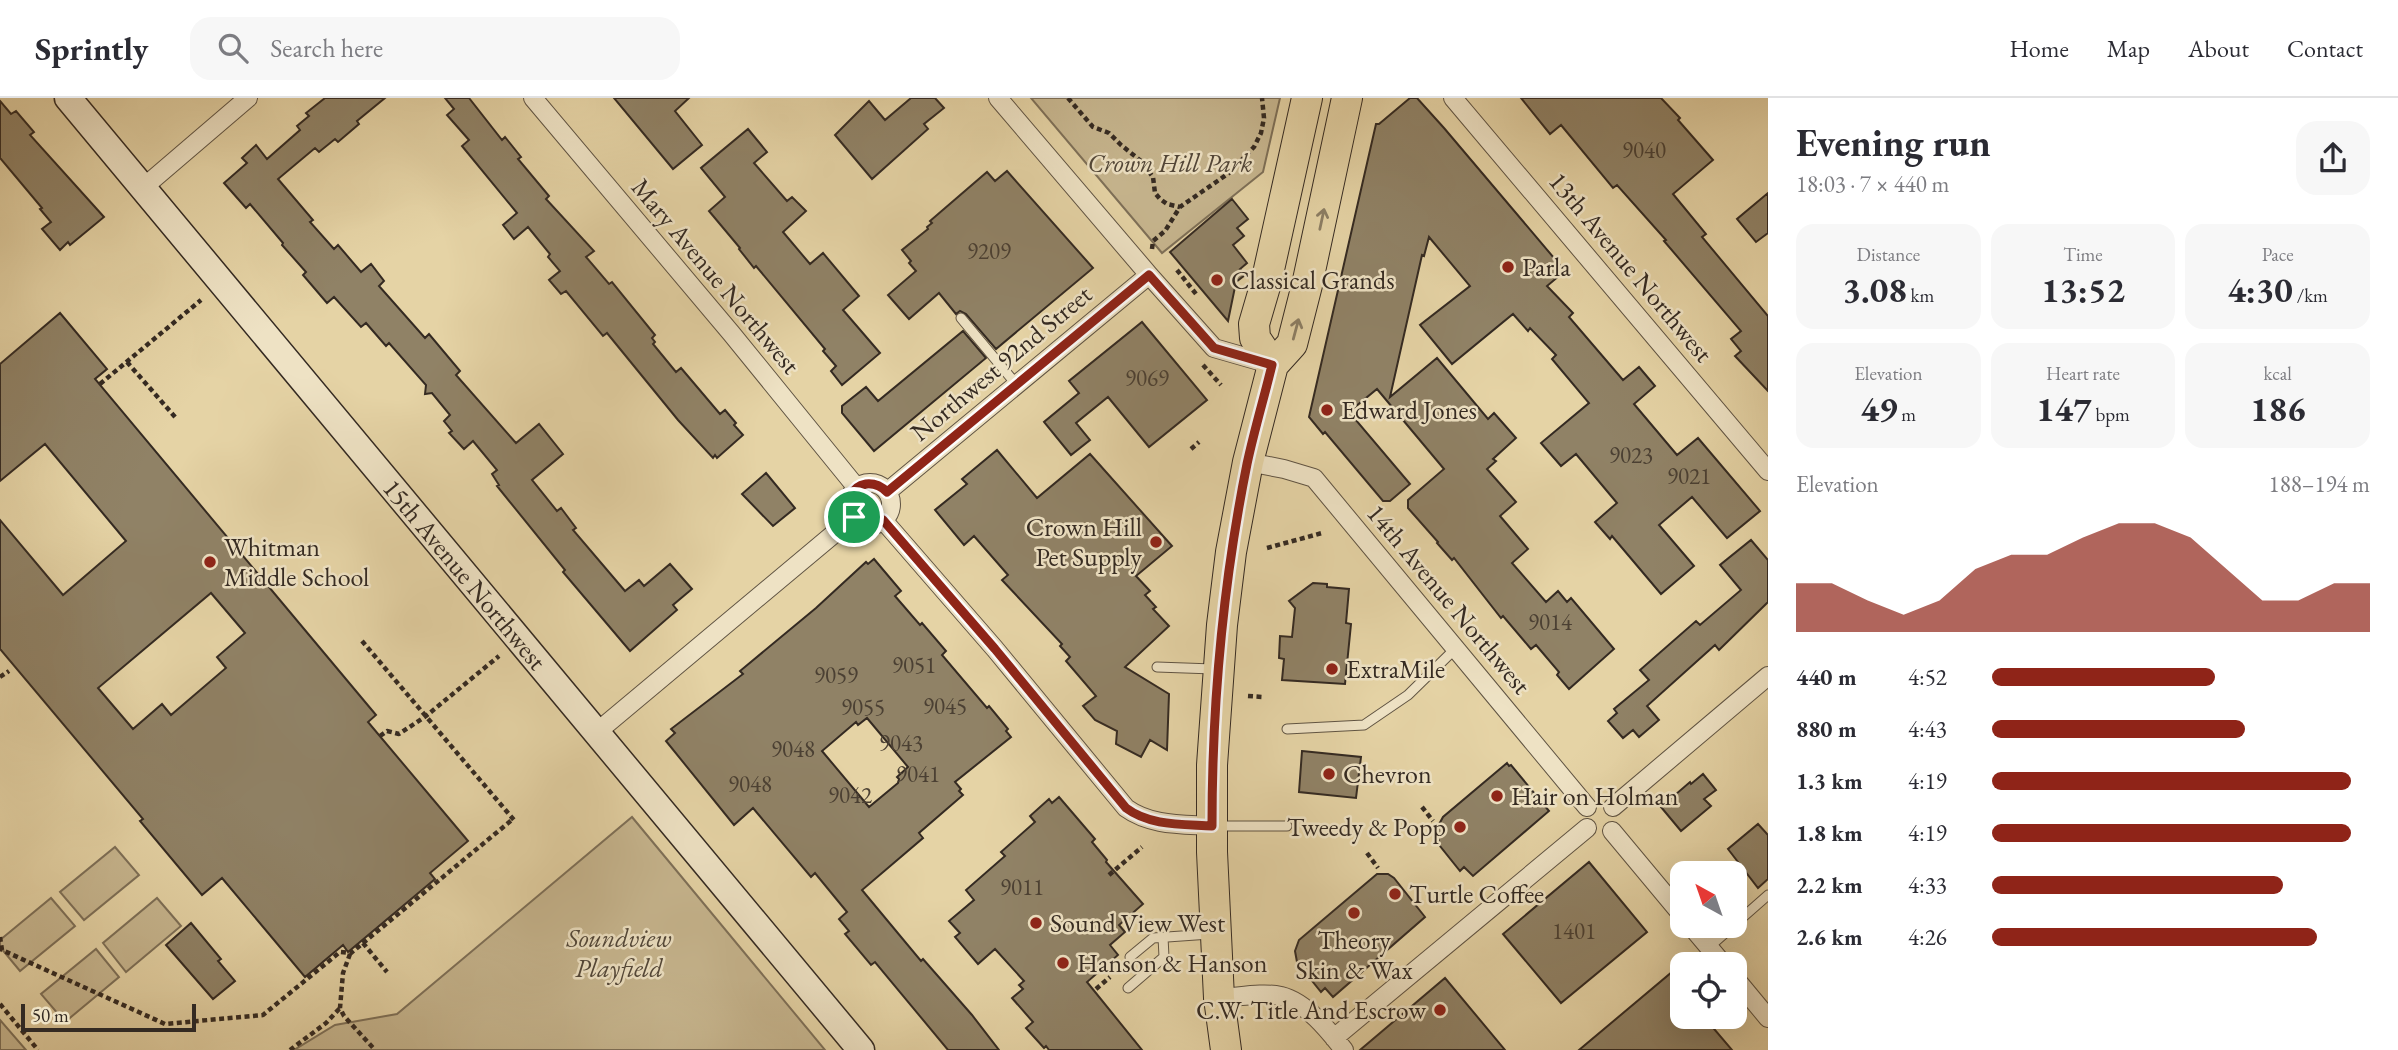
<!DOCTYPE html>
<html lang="en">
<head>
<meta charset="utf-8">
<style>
  :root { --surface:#fff; --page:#f7f7f7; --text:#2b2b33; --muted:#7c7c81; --line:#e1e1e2; --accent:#8f2418 }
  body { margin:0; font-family:"EB Garamond",serif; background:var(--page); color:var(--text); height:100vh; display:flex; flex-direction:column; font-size:26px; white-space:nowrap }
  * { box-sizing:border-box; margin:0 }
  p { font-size:23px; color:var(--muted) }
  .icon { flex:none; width:38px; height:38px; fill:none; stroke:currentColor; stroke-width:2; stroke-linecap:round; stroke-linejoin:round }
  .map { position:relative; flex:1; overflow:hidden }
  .details { display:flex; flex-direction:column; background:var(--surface); width:630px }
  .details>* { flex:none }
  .needle { width:46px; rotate:320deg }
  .tools { position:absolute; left:1670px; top:763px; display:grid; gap:14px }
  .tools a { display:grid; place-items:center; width:77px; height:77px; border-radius:14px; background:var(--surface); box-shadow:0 7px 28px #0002; font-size:35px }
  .scale { position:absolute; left:21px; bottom:18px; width:175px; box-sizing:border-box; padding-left:7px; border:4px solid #342a22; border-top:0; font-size:19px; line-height:24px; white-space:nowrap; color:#342a22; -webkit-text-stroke:5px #eee2c4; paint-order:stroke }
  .pin { position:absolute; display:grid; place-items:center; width:60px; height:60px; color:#fff; margin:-30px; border:4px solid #fff; border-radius:50%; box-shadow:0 2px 7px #0007 }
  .round { display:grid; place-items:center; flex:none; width:74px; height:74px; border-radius:21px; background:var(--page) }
  .overview { display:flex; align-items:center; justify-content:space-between; height:119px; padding:0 28px }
  h1 { font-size:38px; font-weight:700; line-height:52px }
  .figures { display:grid; grid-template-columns:repeat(3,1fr); gap:10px; height:119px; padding:7px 28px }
  .figures div { display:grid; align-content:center; border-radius:18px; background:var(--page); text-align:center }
  .figures b { font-size:35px; font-weight:700 }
  .figures small { font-size:19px; font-weight:400 }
  .figures p { font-size:19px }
  .chart { height:196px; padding:14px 28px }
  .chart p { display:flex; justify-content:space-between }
  .chart svg { width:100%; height:126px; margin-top:7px; fill:var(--accent); opacity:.7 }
  ul { padding:0 28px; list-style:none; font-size:23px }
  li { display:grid; grid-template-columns:112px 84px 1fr; align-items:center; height:52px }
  li i { height:18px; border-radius:9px; background:var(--accent) }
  header { display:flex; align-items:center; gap:42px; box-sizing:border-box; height:98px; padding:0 35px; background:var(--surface); border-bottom:2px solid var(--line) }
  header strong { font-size:33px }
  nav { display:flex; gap:38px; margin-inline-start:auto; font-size:24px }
  .search { width:490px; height:63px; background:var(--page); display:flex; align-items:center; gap:18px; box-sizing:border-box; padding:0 24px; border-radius:21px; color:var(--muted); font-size:26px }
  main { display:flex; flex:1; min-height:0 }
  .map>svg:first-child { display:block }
  .green { fill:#c7b68f; stroke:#7e7058; stroke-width:2 }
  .building { fill:#908266; stroke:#342a22; stroke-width:2; fill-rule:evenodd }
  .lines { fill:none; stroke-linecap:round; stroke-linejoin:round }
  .lane-casing { stroke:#605443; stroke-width:11 }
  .street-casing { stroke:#605443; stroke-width:20 }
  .secondary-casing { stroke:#342a22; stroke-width:29 }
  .primary-casing { stroke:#342a22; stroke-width:32 }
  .path { stroke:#342a22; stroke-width:4.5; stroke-dasharray:5 3.5; stroke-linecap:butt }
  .lane { stroke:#eee2c4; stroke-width:9 }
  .street { stroke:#eee2c4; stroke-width:18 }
  .secondary { stroke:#eee2c4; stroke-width:26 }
  .primary { stroke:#e5d3a5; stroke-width:30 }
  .oneway { stroke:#8c7e64 }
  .route-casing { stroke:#fff; stroke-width:14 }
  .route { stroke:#8f2418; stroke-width:9 }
  .poi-dot { fill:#8f2418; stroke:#eee2c4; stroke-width:2.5 }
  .labels { text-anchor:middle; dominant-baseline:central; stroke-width:5; stroke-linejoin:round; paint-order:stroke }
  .number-label { font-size:23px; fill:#4b4033 }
  .park-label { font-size:26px; font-style:italic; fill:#514638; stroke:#eee2c4 }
  .poi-label { font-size:26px; fill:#342a22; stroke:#eee2c4; text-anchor:start }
  .street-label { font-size:26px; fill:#342a22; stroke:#eee2c4 }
</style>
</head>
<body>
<header>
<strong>Sprintly</strong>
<div class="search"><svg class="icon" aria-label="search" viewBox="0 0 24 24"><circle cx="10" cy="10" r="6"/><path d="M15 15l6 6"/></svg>Search here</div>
<nav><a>Home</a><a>Map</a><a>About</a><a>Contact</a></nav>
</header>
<main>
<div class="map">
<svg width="1768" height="952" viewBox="0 0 1768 952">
  <rect width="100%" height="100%" fill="#e5d3a5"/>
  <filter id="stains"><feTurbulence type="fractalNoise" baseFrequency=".00286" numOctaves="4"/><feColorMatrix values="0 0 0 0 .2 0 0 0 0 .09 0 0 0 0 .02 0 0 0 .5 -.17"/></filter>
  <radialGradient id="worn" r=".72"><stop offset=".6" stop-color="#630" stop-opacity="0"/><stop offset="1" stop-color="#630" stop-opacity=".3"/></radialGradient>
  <path class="green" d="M1031,0H1280L1263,74L1162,155Z
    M632,719L825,952H294L335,927L397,916Z
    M115,749L139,777L84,822L60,794Z
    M51,800L75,828L20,873L0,849V842Z
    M157,800L181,828L126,874L103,845Z
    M96,851L119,879L65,924L41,896Z
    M0,922L26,952H0Z"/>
  <path class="building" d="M325,0H385L357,23L359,26L338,44L335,41L319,54L315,50L278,81L313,122L310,124L334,151L338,147L361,174L371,166L384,183L379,188L425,240L429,236L460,273L456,277L516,345L539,326L563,356L532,382L557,413L561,410L576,430L573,432L625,493L639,482L644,488L670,466L692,491L673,507L677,512L630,553L563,474L565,472L497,388L499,387L492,376L497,372L473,343L464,351L449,335L452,333L444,323L450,317L432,295L425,296L426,287L389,245L386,248L366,225L361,229L334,199L327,205L303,177L306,174L282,147L283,145L250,106L246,110L224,85L247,65L242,60L256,47L267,61L300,32L297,28L309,18L306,15Z
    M445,0H469L502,42L505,39L521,59L518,61L549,98L546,101L594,153L586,159L609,186L612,184L655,237L652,240L655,244L653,246L676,274L681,270L720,316L725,312L736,325L734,327L743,337L717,360L715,357L713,360L678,322L607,235L603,238L566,193L561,196L549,182L560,173L548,159L550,156L528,129L514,141L503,127L517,115L462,48L469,42L447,17L454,11Z
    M614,0H689L675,13L702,47L673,71Z
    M911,0H935L944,10L924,26L928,31L872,81L835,37L869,3L885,22Z
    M1410,0H1417L1444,30L1565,173L1547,188L1573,215L1569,219L1623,282L1639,269L1655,288L1634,306L1677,357L1698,340L1760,413L1727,440L1692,399L1659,427L1694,468L1661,496L1612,438L1610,441L1595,424L1617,405L1576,356L1561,368L1541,345L1589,305L1552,261L1556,257L1530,230L1528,233L1513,216L1452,266L1420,227L1470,188L1429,139L1424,158L1422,157L1390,299L1437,260L1488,321L1494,315L1516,340L1493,361L1496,363L1487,371L1516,404L1500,418L1528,451L1512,465L1546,504L1558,493L1567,504L1571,500L1614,551L1569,591L1557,577L1559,574L1536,547L1531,551L1503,518L1501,520L1454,460L1452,462L1437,445L1438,444L1408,410V402L1444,371L1377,291L1349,314L1410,386L1390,403H1383L1325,334L1323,336L1309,319L1376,26H1379Z
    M1521,0H1661L1680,20L1678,22L1713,62L1673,96L1706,136L1702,139L1768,218V293L1735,258L1741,253L1731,241L1741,233L1664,143L1666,142L1617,87L1613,90L1561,27L1550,36Z
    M0,3L11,16L16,13L34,34L30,37L104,119L70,147L68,144L60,152L42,131L51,124L40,111L42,110L0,60Z
    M748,31L767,54L754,65L787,103L792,99L806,113L783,134L810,166L823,155L859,198L843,212L880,255L842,287L831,273L836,268L823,253L825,251L756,168L754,170L739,151L740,150L709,113L725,99L701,70Z
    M1007,73L1093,170L996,251L966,216L960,213L956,216L939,195L909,221L888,197L916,173L909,165L911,163L902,152L928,131L927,129L932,125L930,123L987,74L995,83Z
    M1768,95V135L1756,144L1737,121Z
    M1232,101L1248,121L1237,130L1244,138L1233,147L1247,165L1240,171L1245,177L1236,184L1228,223L1170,154Z
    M60,215L107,271L95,281L376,617L368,624L468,743L430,775L435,781L348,854L343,847L305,879L222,780L202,797L140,723L143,721L0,551V422L63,497L126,443L45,346L0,383V266ZM211,495L245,535L217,559L226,570L171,617L162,606L133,631L98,590Z
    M1142,224L1207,302L1149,349L1108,299L1076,325L1090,342L1071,357L1044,324L1079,295L1069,283Z
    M963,233L986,260L874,353L842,315V308L866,289L878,303Z
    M997,352L1037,400L1090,356L1172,448L1136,478L1150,493L1145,497L1156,509L1153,511L1169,528L1125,569L1169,596L1167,652L1150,642L1141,659L1116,646L1117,633L1095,622L1083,608L1096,598L1066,563L1070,559L1060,548L1062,546L1002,482L1008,477L974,438L964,447L935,412L967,386L962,381Z
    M766,375L795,410L773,428L742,396Z
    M1751,442L1768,462V504L1719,552L1715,547L1647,608L1659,622L1639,639L1633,632L1623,640L1608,623L1617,615L1614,611L1649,582L1640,572L1696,523L1700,527L1741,492L1720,467Z
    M874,461L901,493L895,498L920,527L922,525L946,553L942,557L987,610L989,608L1008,631L1006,633L1011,639L955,684L961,691L959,693L963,697L919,735L923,740L862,792L921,863L923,861L972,917L999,952H948L875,864L871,867L845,836L849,833L839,821L847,814L815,775L811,779L753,710L734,727L666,643L675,635L671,631L743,576L740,573L816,510L866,464L868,466ZM867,620L908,669L897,679L899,681L898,685L869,709L822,653L856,624L858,627Z
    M1313,485L1327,486V489L1349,491L1346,525L1351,526L1345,586L1282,582L1284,561L1279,560L1280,538L1292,539L1295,510L1289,503Z
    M1302,653L1361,659L1356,700L1299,694Z
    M1507,665L1509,668L1511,667L1549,713L1473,778L1464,769L1460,773L1440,748L1436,732L1443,719Z
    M1703,676L1716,692L1704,701L1711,708L1681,733L1661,709L1690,684L1691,686Z
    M1059,699L1095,741L1092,744L1107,762L1106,764L1143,806L1119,827L1125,834L1110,847L1118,857L1087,884L1142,952H1049L1046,948L1044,950L1026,930L1033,924L1012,900L1023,891L1019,887L1024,883L995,851L978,866L955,839L960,835L949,823L974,802L966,792L1005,758L1001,754L1035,724L1030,718L1049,701L1052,705Z
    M1758,726L1768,737V781L1758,790L1728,751Z
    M1589,764L1647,834L1561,905L1503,836Z
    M1377,776H1388L1394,780L1425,819L1333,899L1325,890L1321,894L1297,864L1295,853L1299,842Z
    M191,825L221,861L218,863L235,883L213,901L166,847Z
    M1672,874L1682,885V919H1704L1732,952H1579Z
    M1445,880L1505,952H1360Z"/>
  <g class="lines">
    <defs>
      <path id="lane" d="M961,220L1016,286
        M1157,569L1213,571
        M1287,631L1364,627L1408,597L1456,550
        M1216,728H1287
        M1734,827L1768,797
        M1709,849L1733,828
        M1130,859L1153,840L1210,836
        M1128,890L1164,859L1163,839"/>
      <path id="street" d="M533,0L731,235L857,390
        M998,0L1149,177L1214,250L1273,267
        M1453,0L1768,373
        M144,89L248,0
        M1248,364L1284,371L1314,380L1587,709
        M849 406a21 21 0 1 1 42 0a21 21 0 1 1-42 0Z
        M887,394L1149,177
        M883,422L995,551L1126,710C1151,728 1182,726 1212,728
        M597,634L854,419
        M1613,709L1768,578
        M1612,733L1682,817
        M1691,828L1723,866
        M1734,879L1768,920
        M1219,900C1239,899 1262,894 1281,898C1306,904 1329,933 1344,952
        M1334,940L1587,730"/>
      <g id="secondary">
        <path id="s1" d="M68,0L861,952"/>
      </g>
      <path id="primary" d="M1273,267L1255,240L1254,226L1266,185L1307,0
        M1226,952L1219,900L1212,754V667L1222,527L1231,454L1248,364L1273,267L1292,246L1307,187L1347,0"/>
    </defs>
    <use href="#lane" class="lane-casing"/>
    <use href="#street" class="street-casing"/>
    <use href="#secondary" class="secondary-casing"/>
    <use href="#primary" class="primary-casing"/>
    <path class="path" d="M1068,0L1093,29L1109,35L1121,47L1141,63L1153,79L1155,95L1160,101L1167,106L1180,109
      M1152,151L1153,143L1165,133L1180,109L1229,75L1254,49L1261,35L1264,20L1262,0
      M1177,172L1196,196
      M127,264L176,320
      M1203,267L1221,287
      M100,286L201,202
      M1191,351L1199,344
      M1267,450L1322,435
      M362,543L514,722
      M0,579L9,573
      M1248,598L1263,599
      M380,638L387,633L399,636L426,618L499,558
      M1422,709L1433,723
      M1367,755L1378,770
      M1109,777L1142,749
      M0,839L2,852L165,926L263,917L340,854L351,855L513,721
      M363,845L387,874
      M350,856L343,875L340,910L344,918L375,952
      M1096,891L1110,879
      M0,906L38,952
      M290,952L326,925L340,910"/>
    <use href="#lane" class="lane"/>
    <use href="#street" class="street"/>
    <use href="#secondary" class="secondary"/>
    <use href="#primary" class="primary"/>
  </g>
  <defs><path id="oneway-shaft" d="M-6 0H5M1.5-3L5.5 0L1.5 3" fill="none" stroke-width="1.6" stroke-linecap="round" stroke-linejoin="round" transform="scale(1.75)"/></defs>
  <g class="oneway">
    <use href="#oneway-shaft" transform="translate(1322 121) rotate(-78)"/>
    <use href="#oneway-shaft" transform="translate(1296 231) rotate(-75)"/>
  </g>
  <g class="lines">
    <defs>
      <path id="route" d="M1149,177L1214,250L1272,267C1264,300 1254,333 1247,366C1223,485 1212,607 1212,728C1182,726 1150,728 1126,710L995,551L883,422C853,443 835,392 866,386C875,385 881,388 887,394Z"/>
    </defs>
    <use href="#route" class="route-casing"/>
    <use href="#route" class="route"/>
  </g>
  <g class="poi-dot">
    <circle cx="1508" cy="169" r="7"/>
    <circle cx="1217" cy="182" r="7"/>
    <circle cx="1327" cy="312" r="7"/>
    <circle cx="1156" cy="444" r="7"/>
    <circle cx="210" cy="464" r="7"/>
    <circle cx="1332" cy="571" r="7"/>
    <circle cx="1329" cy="676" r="7"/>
    <circle cx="1497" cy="698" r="7"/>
    <circle cx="1460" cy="729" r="7"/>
    <circle cx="1395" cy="796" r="7"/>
    <circle cx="1354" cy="815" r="7"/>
    <circle cx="1036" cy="825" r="7"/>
    <circle cx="1063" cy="865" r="7"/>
    <circle cx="1440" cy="912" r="7"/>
  </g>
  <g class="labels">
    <g class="number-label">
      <text x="1644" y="52">9040</text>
      <text x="989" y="153">9209</text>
      <text x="1147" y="280">9069</text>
      <text x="1631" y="357">9023</text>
      <text x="1689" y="378">9021</text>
      <text x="1550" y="524">9014</text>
      <text x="914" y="567">9051</text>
      <text x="836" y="577">9059</text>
      <text x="945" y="608">9045</text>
      <text x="863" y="609">9055</text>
      <text x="901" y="645">9043</text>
      <text x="793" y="651">9048</text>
      <text x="918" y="676">9041</text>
      <text x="750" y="686">9048</text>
      <text x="850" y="697">9042</text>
      <text x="1022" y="789">9011</text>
      <text x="1574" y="833">1401</text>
    </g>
    <g class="park-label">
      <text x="1170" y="65">Crown Hill Park</text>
      <text x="619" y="840">Soundview<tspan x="619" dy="30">Playfield</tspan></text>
    </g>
    <g class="poi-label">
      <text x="1522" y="169">Parla</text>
      <text x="1231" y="182">Classical Grands</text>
      <text x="1341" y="312">Edward Jones</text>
      <text x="1142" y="429" text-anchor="end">Crown Hill<tspan x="1142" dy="30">Pet Supply</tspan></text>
      <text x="224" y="449">Whitman<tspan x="224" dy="30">Middle School</tspan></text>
      <text x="1346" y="571">ExtraMile</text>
      <text x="1343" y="676">Chevron</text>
      <text x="1511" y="698">Hair on Holman</text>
      <text x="1446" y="729" text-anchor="end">Tweedy &amp; Popp</text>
      <text x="1409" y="796">Turtle Coffee</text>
      <text x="1050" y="825">Sound View West</text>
      <text x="1354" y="842" text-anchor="middle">Theory<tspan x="1354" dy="30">Skin &amp; Wax</tspan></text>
      <text x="1077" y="865">Hanson &amp; Hanson</text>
      <text x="1426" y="912" text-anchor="end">C.W. Title And Escrow</text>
    </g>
    <g class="street-label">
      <text transform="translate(1631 169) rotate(50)">13th Avenue Northwest</text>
      <text transform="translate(716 178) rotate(50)">Mary Avenue Northwest</text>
      <text transform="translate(1001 265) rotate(-40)">Northwest 92nd Street</text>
      <text stroke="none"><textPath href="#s1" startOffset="620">15th Avenue Northwest</textPath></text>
      <text transform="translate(1449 501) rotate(50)">14th Avenue Northwest</text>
    </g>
  </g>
  <rect width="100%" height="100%" filter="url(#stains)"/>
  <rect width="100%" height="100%" fill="url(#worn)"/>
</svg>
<div class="tools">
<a><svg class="needle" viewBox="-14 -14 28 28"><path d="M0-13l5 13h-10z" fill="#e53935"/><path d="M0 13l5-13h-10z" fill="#7c7c81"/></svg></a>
<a><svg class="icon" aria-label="locate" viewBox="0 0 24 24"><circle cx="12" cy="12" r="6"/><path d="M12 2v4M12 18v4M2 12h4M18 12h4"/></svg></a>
</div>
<div class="scale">50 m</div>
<div class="pin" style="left:854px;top:419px;background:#1e9e55"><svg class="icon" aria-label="arrive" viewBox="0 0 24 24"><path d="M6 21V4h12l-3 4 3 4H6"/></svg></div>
</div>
<section class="details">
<div class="overview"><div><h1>Evening run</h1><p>18:03 · 7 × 440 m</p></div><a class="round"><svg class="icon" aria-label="share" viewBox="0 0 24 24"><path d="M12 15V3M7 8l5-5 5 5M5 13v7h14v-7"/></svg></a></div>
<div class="figures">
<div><p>Distance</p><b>3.08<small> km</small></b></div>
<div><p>Time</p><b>13:52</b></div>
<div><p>Pace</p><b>4:30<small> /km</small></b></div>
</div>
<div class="figures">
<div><p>Elevation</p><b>49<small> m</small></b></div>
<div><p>Heart rate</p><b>147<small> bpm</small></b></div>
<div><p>kcal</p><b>186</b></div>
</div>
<div class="chart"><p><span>Elevation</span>188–194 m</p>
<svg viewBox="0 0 160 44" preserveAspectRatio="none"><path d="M0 44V27L10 27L20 33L30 38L40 33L50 22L60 17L70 17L80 11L90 6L100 6L110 11L120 22L130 33L140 33L150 27L160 27V44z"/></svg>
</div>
<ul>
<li><b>440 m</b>4:52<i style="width:59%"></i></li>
<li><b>880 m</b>4:43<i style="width:67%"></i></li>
<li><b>1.3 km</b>4:19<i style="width:95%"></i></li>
<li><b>1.8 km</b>4:19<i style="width:95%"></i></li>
<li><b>2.2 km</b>4:33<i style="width:77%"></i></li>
<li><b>2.6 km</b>4:26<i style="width:86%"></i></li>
</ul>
</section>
</main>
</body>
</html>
